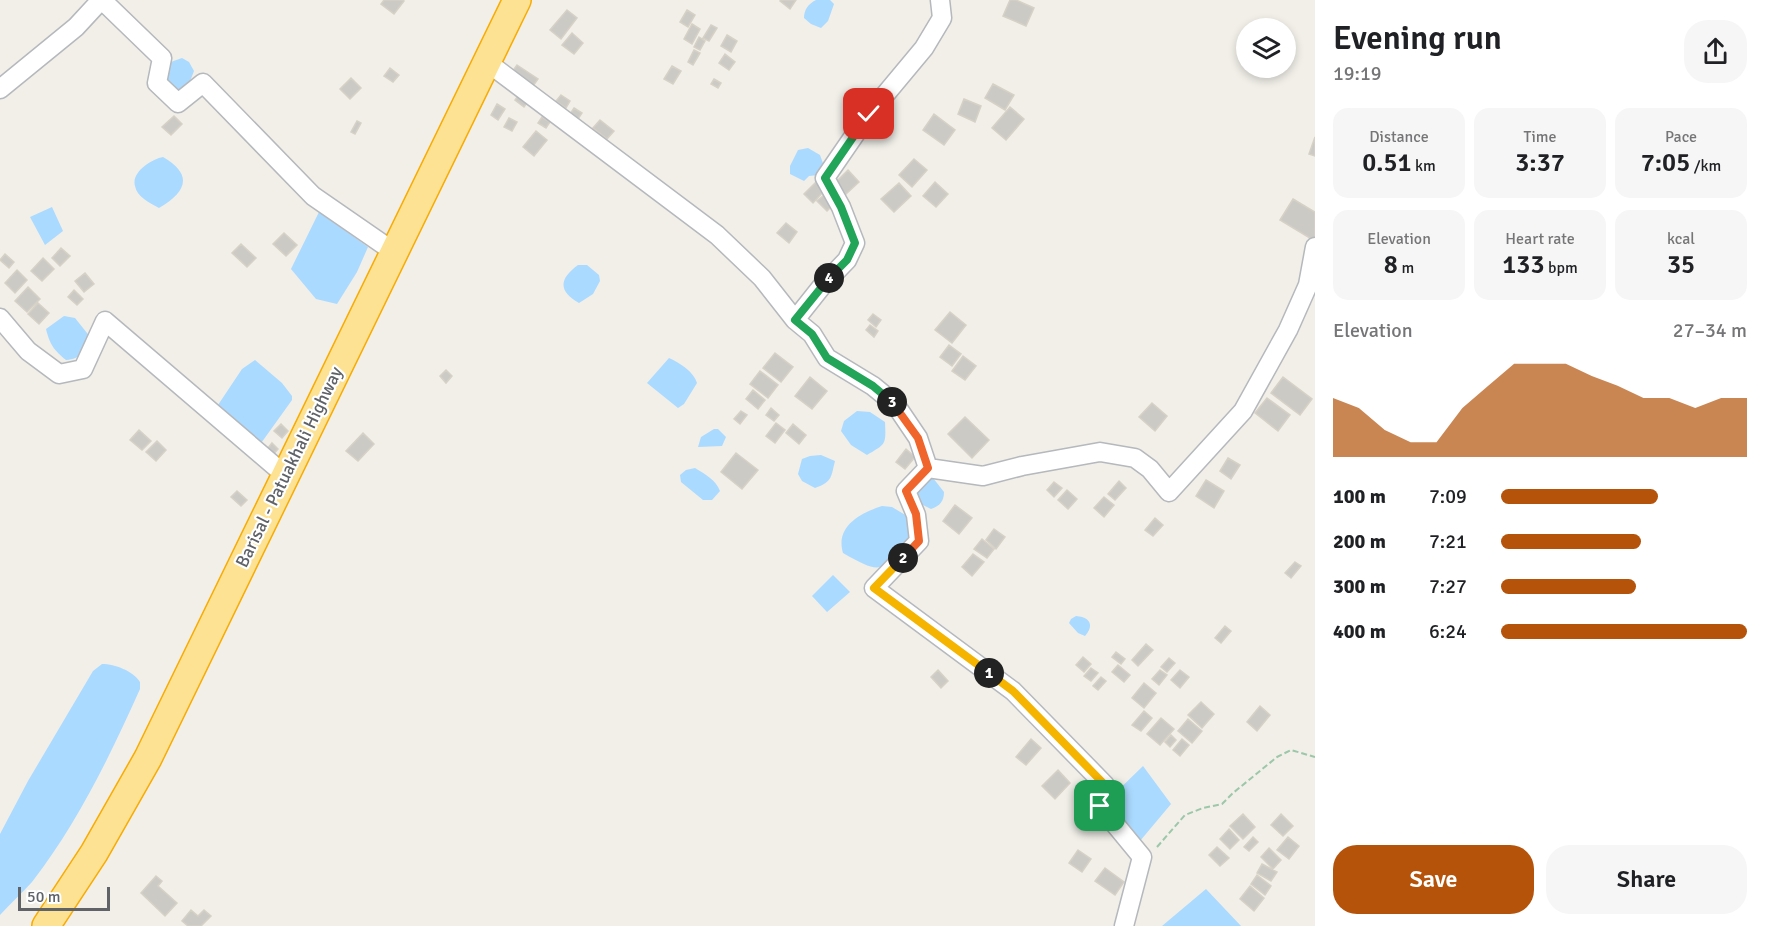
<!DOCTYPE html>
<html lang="en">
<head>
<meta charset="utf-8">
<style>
  :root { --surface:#fff; --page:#f6f6f6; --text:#202124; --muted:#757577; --accent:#b45309 }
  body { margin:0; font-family:Signika,sans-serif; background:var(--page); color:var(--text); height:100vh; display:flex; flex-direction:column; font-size:22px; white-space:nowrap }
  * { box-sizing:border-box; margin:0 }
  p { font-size:20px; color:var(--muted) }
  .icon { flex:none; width:33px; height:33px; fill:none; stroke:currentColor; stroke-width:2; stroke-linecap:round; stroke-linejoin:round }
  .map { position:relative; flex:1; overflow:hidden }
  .drawer { display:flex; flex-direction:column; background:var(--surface); width:450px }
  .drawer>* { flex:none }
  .buttons { position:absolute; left:1236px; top:18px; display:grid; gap:12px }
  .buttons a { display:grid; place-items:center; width:60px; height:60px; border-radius:50%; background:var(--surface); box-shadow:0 3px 9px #0003; font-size:30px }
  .scale { position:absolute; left:18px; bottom:15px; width:92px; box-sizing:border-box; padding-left:6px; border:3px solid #5f6368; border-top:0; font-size:16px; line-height:21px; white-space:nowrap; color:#5f6368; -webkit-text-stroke:4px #fff; paint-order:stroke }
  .pin { position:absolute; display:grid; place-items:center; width:51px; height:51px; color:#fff; margin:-26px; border-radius:12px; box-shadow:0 3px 9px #0006 }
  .km { position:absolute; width:30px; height:30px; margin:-15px; border-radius:50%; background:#222; color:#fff; font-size:16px; line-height:30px; text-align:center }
  .round { display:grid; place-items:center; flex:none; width:63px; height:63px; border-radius:24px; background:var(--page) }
  .head { display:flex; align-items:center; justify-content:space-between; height:102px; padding:0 18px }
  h1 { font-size:33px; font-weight:600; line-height:45px }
  .metrics { display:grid; grid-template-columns:repeat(3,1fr); gap:9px; height:102px; padding:6px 18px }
  .metrics div { display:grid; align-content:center; border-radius:15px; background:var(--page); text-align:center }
  .metrics b { font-size:26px; font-weight:600 }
  .metrics small { font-size:16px; font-weight:400 }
  .metrics p { font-size:16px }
  .chart { height:168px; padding:12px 18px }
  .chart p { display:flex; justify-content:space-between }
  .chart svg { width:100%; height:108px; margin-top:6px; fill:var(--accent); opacity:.7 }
  .action { display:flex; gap:12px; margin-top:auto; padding:12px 18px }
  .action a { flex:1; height:69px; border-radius:24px; background:var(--accent); color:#fff; font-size:24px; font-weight:600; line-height:69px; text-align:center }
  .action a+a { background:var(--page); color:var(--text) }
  ul { padding:0 18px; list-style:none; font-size:20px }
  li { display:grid; grid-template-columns:96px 72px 1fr; align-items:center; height:45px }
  li i { height:15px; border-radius:8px; background:var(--accent) }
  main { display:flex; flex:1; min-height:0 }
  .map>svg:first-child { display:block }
  .water { fill:#aadaff }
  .building { fill:#cccac5; stroke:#d6d1c6; stroke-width:1.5 }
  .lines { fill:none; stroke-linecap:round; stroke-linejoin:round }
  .minor-casing { stroke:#b5b8bc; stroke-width:21 }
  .highway-casing { stroke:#f9ab00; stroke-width:30 }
  .path { stroke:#9cc7a9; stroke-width:2; stroke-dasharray:6 3; stroke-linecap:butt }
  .minor { stroke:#fff; stroke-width:18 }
  .highway { stroke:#fde293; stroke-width:27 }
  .split-1-casing { stroke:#fff; stroke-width:12 }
  .split-2-casing { stroke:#fff; stroke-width:12 }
  .split-3-casing { stroke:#fff; stroke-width:12 }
  .split-4-casing { stroke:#fff; stroke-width:12 }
  .split-5-casing { stroke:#fff; stroke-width:12 }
  .split-1 { stroke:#f5b400; stroke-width:8 }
  .split-2 { stroke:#f5b400; stroke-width:8 }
  .split-3 { stroke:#f0652b; stroke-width:8 }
  .split-4 { stroke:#22a559; stroke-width:8 }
  .split-5 { stroke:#22a559; stroke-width:8 }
  .labels { text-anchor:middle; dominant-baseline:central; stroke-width:4.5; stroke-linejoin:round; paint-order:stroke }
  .street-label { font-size:18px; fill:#5f6368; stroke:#fff }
</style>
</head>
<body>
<main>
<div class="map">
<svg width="1315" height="926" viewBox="0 0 1315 926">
  <rect width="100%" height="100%" fill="#f1efe8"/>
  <path class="water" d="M816,0H830L834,4L828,21L821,28L811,24L804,18C804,10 808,4 816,0Z
    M182,58L189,62L194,71L187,89L177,91L165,78L168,63Z
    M808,148L820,155L824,166L818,175L809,176L804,181L790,174V166L798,150Z
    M163,157C194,175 186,192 159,208C150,203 137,197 135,186C131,172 152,159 163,157Z
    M52,207L63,231L45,245L30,217Z
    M319,212L368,247L357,272L337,304L316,299L291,269Z
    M578,265H587L599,275L600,281L593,294L579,303C558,291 559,279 578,265Z
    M64,316L75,318L91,338C85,351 81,359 66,360C54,350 50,345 46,329Z
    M669,358C680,363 694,372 697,383L684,404L678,408L647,383Z
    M255,360L282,383L292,396V400L259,446L230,425L218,405L242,369Z
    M857,411L870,412L885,422C886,445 886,444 867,455L851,445L841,431L844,421Z
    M714,429H718L726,437L722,446L698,447L701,437Z
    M821,455L835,461C831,476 833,482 815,488L802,481L798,474L802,459L810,456Z
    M695,468C706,475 715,479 720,491L712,500H703L681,482L680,475L686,470Z
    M927,477L933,478L944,492C944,501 940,506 931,509L919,503L915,495Z
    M882,506L892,507L907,516L911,536C881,571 885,577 843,553C835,526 861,513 882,506Z
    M833,575L850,592L827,612L812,596Z
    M1076,616C1091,617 1094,626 1085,636L1078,633L1069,623L1071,619Z
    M102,664C115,664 133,671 140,682V689C110,756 77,824 32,882C22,893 10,904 0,915V834L28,781L93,671Z
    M1143,766L1171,804L1140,841L1105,803Z
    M1206,889L1241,926H1162Z"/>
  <path class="building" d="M384,0H402L404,1L394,14L381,4Z
    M781,0H796L790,9L780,1Z
    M1010,0H1016L1034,8L1026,26L1003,16Z
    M567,10L577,18L561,39L550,30Z
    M687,10L695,15L688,27L680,22Z
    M692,24L700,29L692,44L684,39Z
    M711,25L717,28L709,41L703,38Z
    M572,33L583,43L574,54L562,45Z
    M727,35L737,41L731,52L721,46Z
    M699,37L705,41L700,50L694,47Z
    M694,50L700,53L693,65L688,62Z
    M725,54L735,62L729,70L719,63Z
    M517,65L538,79L533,86L512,72Z
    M672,66L681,71L673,84L664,79Z
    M390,68L399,75L393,82L384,76Z
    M351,78L361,88L350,99L340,89Z
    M714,79L721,83L718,88L711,84Z
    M993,84L1014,95L1005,110L985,98Z
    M520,93L529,100L524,107L515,100Z
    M561,95L570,101L566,108L556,101Z
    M964,99L981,106L975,122L958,114Z
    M497,104L505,109L498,120L491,115Z
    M1010,107L1024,119L1006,140L992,128Z
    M574,108L582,113L578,119L570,114Z
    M934,114L955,130L944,145L923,130Z
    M174,116L182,124L171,135L162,127Z
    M542,117L550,122L546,128L538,123Z
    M509,118L517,122L512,131L504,127Z
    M600,120L614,131L607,139L593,128Z
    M357,121L361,123L355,134L351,132Z
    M536,131L547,140L534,156L523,147Z
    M1315,137V156L1309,154Z
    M914,159L927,170L912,187L899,175Z
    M848,170L859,182L846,194L835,183Z
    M817,181L825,190L813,203L804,194Z
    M935,182L948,194L936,207L923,196Z
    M899,183L911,196L894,212L881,199Z
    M825,194L834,204L827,211L817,201Z
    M1293,199L1315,212V236L1313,240L1280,220Z
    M786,223L797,232L789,243L777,233Z
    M284,233L297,245L286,256L273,244Z
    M241,244L256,258L247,267L232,253Z
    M61,248L70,256L60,266L52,258Z
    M5,254L14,262L9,268L0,260Z
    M43,258L54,269L42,281L31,271Z
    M17,270L27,280L15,293L5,283Z
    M85,273L94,284L84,292L75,281Z
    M28,287L40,299L27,312L15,301Z
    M74,290L83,299L77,305L68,297Z
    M38,303L49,313L39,324L28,314Z
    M950,312L966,325L952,343L935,330Z
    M873,314L881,320L876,327L868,320Z
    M870,325L878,331L874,337L866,330Z
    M949,345L961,354L952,366L940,357Z
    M775,353L793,367L781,382L763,368Z
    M963,356L976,366L965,380L952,371Z
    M446,370L452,376L446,383L440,376Z
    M760,371L778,385L768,398L750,384Z
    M810,377L827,391L812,409L795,396Z
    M1283,377L1312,399L1300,415L1271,393Z
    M753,390L765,400L758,409L746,399Z
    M1267,398L1290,415L1278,431L1255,413Z
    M1152,403L1167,416L1155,431L1139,417Z
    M771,408L779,415L774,421L766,415Z
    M741,411L747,415L740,424L734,419Z
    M965,417L989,440L972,458L948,434Z
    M776,423L785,430L775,443L766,436Z
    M281,424L288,431L282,438L274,431Z
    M793,424L806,435L799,444L786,433Z
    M139,430L151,441L142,450L130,440Z
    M363,433L374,444L358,461L346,451Z
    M157,441L166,450L156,461L146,452Z
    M272,443L278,449L271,457L265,452Z
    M906,449L915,457L905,469L896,462Z
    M736,453L758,470L742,489L721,472Z
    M1228,458L1240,465L1231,479L1220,471Z
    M1206,480L1224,491L1214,508L1196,496Z
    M1119,481L1126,488L1115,500L1108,494Z
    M1054,482L1062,488L1054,497L1047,490Z
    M1067,490L1077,499L1068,509L1058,500Z
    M237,491L247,500L241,506L231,497Z
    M1104,497L1114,505L1104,517L1094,508Z
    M955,505L972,518L959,534L943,521Z
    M1155,518L1163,525L1153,536L1145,530Z
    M994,529L1005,537L996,549L986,540Z
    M982,539L994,549L987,558L974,549Z
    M973,554L984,562L972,576L962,567Z
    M1295,562L1301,566L1291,578L1285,573Z
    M1225,626L1231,631L1221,643L1215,638Z
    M1146,644L1153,650L1138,666L1132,660Z
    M1116,652L1125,659L1121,664L1112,657Z
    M1083,657L1091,664L1084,672L1076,665Z
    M1169,658L1175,663L1167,672L1161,667Z
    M1118,665L1130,675L1124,682L1112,672Z
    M1091,668L1098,673L1091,681L1084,676Z
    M938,670L948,681L941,688L931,677Z
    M1160,670L1167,675L1159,685L1152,679Z
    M1180,670L1189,677L1180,688L1171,680Z
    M1101,677L1106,681L1098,690L1093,686Z
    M1144,683L1156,693L1144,708L1132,698Z
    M1201,702L1214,714L1202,728L1188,715Z
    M1260,706L1270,715L1257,731L1247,722Z
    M1144,711L1152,718L1141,731L1132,725Z
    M1161,718L1174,729L1160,745L1147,734Z
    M1188,719L1202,731L1192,743L1178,731Z
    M1171,735L1176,740L1170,747L1165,742Z
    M1031,739L1041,748L1026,765L1016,757Z
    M1182,739L1189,745L1180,756L1173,750Z
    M1058,770L1070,783L1055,799L1042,786Z
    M1243,814L1255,827L1243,839L1230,826Z
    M1281,814L1293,826L1283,836L1271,825Z
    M1229,829L1239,840L1230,849L1220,839Z
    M1253,837L1258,842L1249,851L1244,847Z
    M1288,837L1299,846L1289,859L1277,850Z
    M1217,847L1229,858L1220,866L1209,855Z
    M1269,848L1281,860L1273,869L1261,857Z
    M1078,850L1091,859L1082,872L1069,863Z
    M1262,864L1277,872L1271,881L1257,873Z
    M1105,868L1124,882L1115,895L1095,881Z
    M1257,875L1271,886L1265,895L1251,884Z
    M156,876L162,881L158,886L177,903L165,916L141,893Z
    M1250,886L1264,898L1254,911L1240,899Z
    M191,910L198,916L204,910L211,916L201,926H188L182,921Z"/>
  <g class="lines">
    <defs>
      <path id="minor" d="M102,0L162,58L157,83L178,103L203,83L313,196L394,252
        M487,62L717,235L762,278L795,320L812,334L827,358L873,386L895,404L918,438L928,468L906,491L916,515L919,541L874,588L1013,691L1105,785L1100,806L1142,857L1124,926
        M0,89L76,27L101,0
        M0,318L28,351L59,374L83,369L105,321L285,475
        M795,320L822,286L847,260L855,243L841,207L825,178L869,114L924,48L942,18L940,0
        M928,468L983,476L1022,466L1100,452L1135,458L1150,469L1169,492L1243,411L1288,330L1308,285L1315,247"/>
      <path id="highway" d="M46,926L94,853L148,758L517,0"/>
    </defs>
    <use href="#minor" class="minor-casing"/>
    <use href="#highway" class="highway-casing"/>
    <path class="path" d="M1157,847L1185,815L1203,808L1222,804L1233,793L1277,757L1291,750L1315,757"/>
    <use href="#minor" class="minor"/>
    <use href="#highway" class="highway"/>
  </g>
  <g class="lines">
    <defs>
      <path id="split-1" d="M989,673L1013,691L1105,785L1100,806"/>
      <path id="split-2" d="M903,558L874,588L989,673"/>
      <path id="split-3" d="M892,402L918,438L928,468L906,491L916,514L919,541L903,558"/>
      <path id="split-4" d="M829,278L795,320L812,334L827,358L873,386L892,402"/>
      <path id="split-5" d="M829,278L847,260L855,243L841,207L825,178L869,114"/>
    </defs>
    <use href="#split-1" class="split-1-casing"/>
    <use href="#split-2" class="split-2-casing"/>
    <use href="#split-3" class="split-3-casing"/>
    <use href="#split-4" class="split-4-casing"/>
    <use href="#split-5" class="split-5-casing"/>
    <use href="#split-1" class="split-1"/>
    <use href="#split-2" class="split-2"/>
    <use href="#split-3" class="split-3"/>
    <use href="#split-4" class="split-4"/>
    <use href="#split-5" class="split-5"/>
  </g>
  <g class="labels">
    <g class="street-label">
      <text transform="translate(289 467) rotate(-64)">Barisal - Patuakhali Highway</text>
    </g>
  </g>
</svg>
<div class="buttons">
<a><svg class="icon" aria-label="layers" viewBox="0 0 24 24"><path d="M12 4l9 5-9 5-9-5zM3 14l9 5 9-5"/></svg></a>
</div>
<div class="scale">50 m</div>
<div class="pin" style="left:1100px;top:806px;background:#1e9e55"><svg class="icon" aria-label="arrive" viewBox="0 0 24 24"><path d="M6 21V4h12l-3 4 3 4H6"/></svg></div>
<div class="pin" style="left:869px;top:114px;background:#d93025"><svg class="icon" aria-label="check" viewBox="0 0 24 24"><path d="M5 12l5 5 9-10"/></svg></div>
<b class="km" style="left:989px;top:673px">1</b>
<b class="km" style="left:903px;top:558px">2</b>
<b class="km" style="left:892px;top:402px">3</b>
<b class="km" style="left:829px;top:278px">4</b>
</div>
<section class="drawer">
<div class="head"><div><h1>Evening run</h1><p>19:19</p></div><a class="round"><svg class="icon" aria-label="share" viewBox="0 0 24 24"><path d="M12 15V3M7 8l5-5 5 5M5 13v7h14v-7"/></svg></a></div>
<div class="metrics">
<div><p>Distance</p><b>0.51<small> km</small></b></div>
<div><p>Time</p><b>3:37</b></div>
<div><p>Pace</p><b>7:05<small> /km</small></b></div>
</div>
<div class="metrics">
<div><p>Elevation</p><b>8<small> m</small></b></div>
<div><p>Heart rate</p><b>133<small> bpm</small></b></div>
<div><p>kcal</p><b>35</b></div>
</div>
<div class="chart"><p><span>Elevation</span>27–34 m</p>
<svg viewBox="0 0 160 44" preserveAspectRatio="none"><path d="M0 44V20L10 24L20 33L30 38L40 38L50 24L60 15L70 6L80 6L90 6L100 11L110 15L120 20L130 20L140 24L150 20L160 20V44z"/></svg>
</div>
<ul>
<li><b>100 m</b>7:09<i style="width:64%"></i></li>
<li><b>200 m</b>7:21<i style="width:57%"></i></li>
<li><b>300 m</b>7:27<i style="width:55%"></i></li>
<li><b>400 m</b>6:24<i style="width:100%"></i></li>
</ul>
<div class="action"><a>Save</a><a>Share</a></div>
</section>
</main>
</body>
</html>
